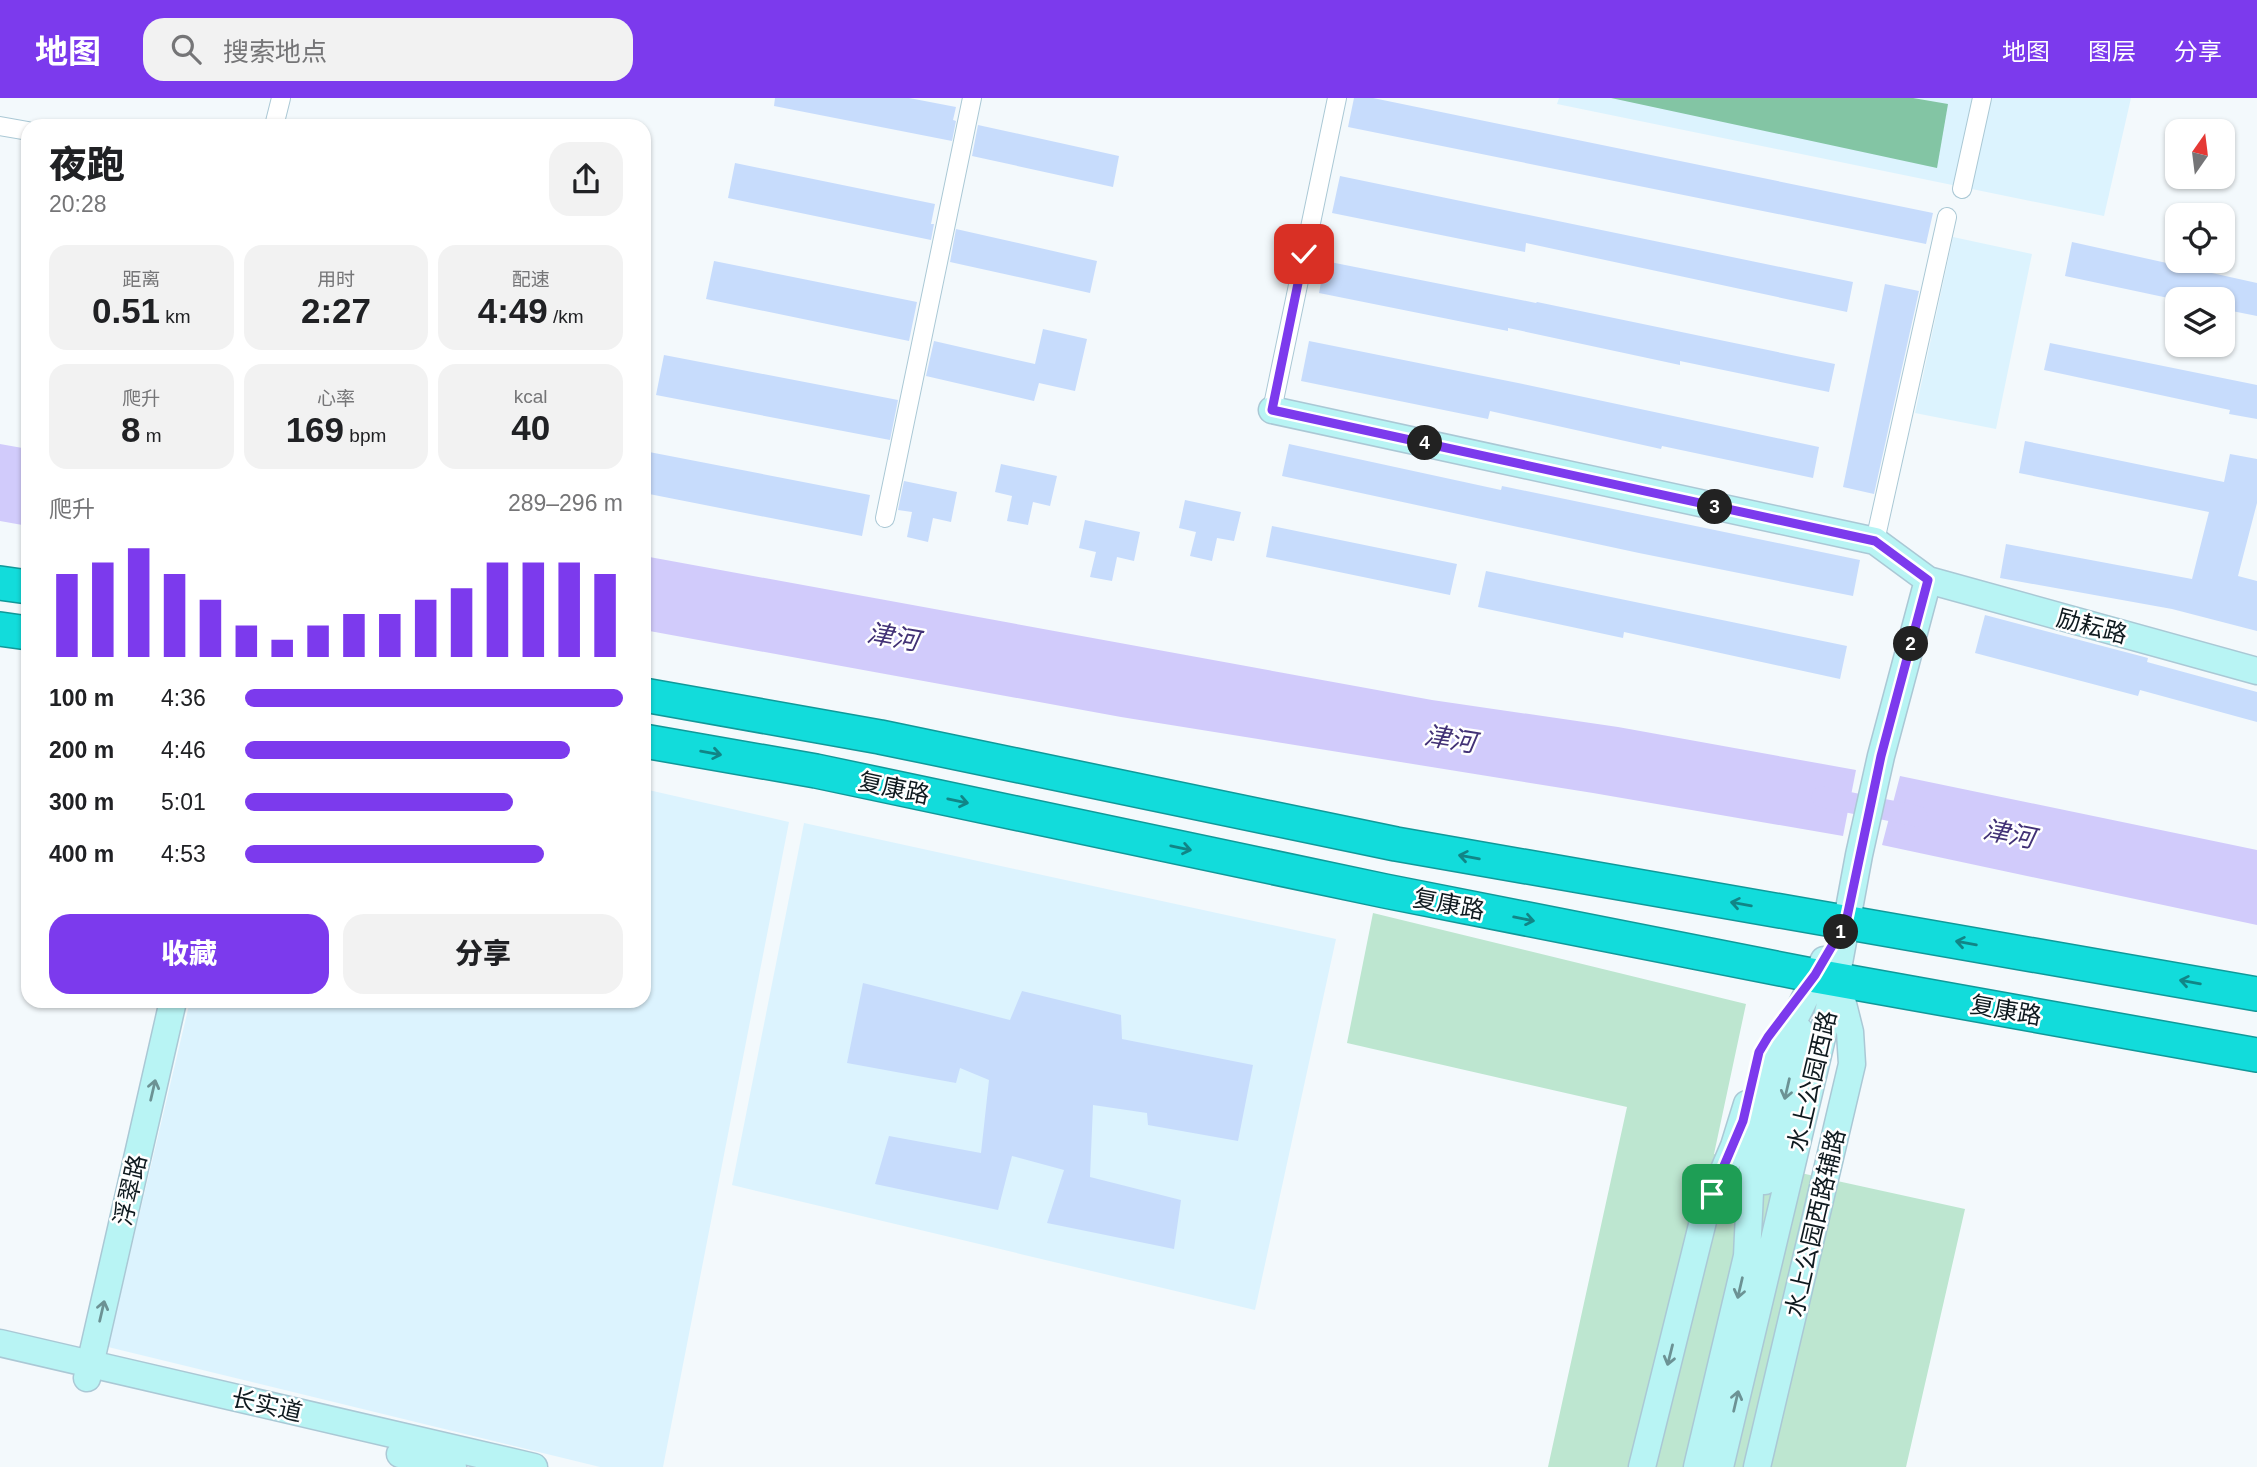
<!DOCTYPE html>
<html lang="zh">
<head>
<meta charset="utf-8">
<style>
  :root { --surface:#fff; --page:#f2f2f2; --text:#202124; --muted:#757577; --accent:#7c3aed }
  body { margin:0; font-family:Helvetica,"Noto Sans SC",sans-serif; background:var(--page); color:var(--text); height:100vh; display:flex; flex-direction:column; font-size:26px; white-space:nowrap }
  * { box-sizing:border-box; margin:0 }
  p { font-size:23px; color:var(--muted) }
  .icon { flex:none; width:38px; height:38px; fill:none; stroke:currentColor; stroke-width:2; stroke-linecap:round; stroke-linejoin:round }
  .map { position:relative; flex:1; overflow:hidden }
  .drawer { position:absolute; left:21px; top:21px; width:630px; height:889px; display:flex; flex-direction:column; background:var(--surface); border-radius:21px; box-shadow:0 2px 5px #0004 }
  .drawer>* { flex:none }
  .needle { width:46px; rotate:14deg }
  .buttons { position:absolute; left:2165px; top:21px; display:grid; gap:14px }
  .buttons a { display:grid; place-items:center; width:70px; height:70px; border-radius:14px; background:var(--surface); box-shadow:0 2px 5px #0004; font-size:35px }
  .pin { position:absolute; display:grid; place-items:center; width:60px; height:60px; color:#fff; margin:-30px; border-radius:14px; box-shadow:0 4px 10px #0006 }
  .km { position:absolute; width:35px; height:35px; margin:-18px; border-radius:50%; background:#222; color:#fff; font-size:19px; line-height:35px; text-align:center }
  .round { display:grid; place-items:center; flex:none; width:74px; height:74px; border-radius:21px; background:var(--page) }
  .overview { display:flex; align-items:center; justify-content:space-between; height:119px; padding:0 28px }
  h1 { font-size:38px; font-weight:800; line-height:52px }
  .figures { display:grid; grid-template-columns:repeat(3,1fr); gap:10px; height:119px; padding:7px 28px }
  .figures div { display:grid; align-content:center; border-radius:18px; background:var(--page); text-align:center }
  .figures b { font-size:35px; font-weight:800 }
  .figures small { font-size:19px; font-weight:400 }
  .figures p { font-size:19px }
  .chart { height:196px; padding:14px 28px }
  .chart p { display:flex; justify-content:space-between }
  .chart svg { width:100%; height:126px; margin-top:7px; stroke:var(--accent); stroke-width:6 }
  .button { display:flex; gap:14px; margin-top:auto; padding:14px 28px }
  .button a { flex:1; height:80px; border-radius:21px; background:var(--accent); color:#fff; font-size:28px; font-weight:800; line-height:80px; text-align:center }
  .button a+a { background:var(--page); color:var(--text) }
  ul { padding:0 28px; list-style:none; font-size:23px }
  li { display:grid; grid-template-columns:112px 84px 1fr; align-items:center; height:52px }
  li i { height:18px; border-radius:9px; background:var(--accent) }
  header { display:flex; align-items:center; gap:42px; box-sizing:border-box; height:98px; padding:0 35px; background:var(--accent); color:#fff }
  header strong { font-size:33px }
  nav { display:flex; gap:38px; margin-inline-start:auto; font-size:24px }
  .search { width:490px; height:63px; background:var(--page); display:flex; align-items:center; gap:18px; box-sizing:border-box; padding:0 24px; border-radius:21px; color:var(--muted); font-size:26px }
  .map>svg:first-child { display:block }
  .built { fill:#dcf3fe }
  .green { fill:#bde6d0 }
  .forest { fill:#83c5a4 }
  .water { fill:#d1cbfb }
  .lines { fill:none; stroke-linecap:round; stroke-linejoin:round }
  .canal { stroke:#d1cbfb; stroke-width:21 }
  .building { fill:#c7dcfc }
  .street-casing { stroke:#aac8d5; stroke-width:20 }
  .secondary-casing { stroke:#aac8d5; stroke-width:29 }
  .highway-casing { stroke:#119899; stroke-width:36 }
  .street { stroke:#fff; stroke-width:18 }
  .secondary { stroke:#b8f4f4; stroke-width:26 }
  .highway { stroke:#12dcdb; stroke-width:33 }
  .oneway { stroke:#118586 }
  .oneway2 { stroke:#6c9294 }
  .route-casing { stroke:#fff; stroke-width:14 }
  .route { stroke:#7c3aed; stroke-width:9 }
  .labels { text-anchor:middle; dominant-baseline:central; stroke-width:5; stroke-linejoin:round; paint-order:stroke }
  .street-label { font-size:24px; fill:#0f1a1f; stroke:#fff }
  .water-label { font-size:26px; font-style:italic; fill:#423276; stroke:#fff }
</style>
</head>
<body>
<header>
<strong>地图</strong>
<div class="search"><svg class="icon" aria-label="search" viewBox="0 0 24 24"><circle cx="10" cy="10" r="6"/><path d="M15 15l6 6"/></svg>搜索地点</div>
<nav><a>地图</a><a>图层</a><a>分享</a></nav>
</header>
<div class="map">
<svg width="2257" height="1369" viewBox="0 0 2257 1369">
  <rect width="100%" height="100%" fill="#f3f9fc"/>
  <path class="built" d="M1559,0H2131L2104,118L1557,6Z
    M1953,139L2032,156L1996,331L1915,315Z
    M644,691L789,724L663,1369H600L108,1249L190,903H644Z
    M804,725L1336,841L1255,1212L732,1087Z"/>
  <path class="green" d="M1373,815L1746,906L1714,1056L1965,1111L1906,1369H1548L1627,1009L1347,945Z"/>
  <path class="forest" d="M1611,0H1913L1948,6L1937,70Z"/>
  <path class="water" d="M0,346L28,351V428L0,423Z
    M644,458L1432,602L1618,629L1856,672L1843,738L1593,695L1121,619L644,532Z
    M1900,678L2257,752V827L1882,747Z"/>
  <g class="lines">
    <path class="canal" d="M1822,699L1917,718"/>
  </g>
  <path class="building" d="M775,0H909L956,9L953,22L956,23L952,43L774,8Z
    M1354,0H1373L1933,115L1926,146L1348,29Z
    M978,27L1119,58L1113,89L972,58Z
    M735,65L935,106L931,126H934L931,142L728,100Z
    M1340,78L1853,184L1847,214L1526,145L1525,154L1332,115Z
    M956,131L1097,163L1090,195L950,164Z
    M2072,144L2257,185V218L2222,211V201H2173L2065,178Z
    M714,163L917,204L909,243L706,201Z
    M1325,163L1536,205L1537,204L1835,266L1829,294L1680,263V267L1508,230V233L1319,195Z
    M1885,186L1919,193L1874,396L1843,389Z
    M1043,231L1087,241L1075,293L1039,285L1034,303L926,278L934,243L1035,266Z
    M1309,243L1523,286L1819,349L1813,380L1662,348L1661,351L1490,313L1488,321L1301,283Z
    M2050,245L2257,287V321L2229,316L2230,312L2044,272Z
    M664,257L898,302L890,342L656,297Z
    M2025,343L2224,384L2230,356L2257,361V405L2238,478L2257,483V533L2172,511L2000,480L2006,446L2192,481L2209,414L2019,375Z
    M1289,346L1501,392L1502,388L1860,462L1853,498L1639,455L1282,378Z
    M644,353L870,397L862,438L644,395Z
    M1001,366L1057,378L1050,408L1033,404L1028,427L1007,423L1012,398L995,394Z
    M904,383L957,394L951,424L933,420L928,444L907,439L912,414L898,412Z
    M1185,402L1241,414L1234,443L1217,440L1212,463L1190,458L1196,434L1179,430Z
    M1085,422L1140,434L1134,463L1117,459L1112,483L1090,479L1096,454L1079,450Z
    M1272,428L1457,466L1450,497L1266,459Z
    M1486,473L1847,548L1840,581L1624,534L1623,540L1478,509Z
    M1985,517L2148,560L2147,564L2257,594V624L2140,592L2138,598L1975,555Z
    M863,885L1010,922L1022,893L1121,917L1122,941L1253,967L1238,1043L1148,1027L1147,1015L1093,1007L1090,1079L1181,1102L1174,1151L1047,1125L1064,1072L1012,1058L998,1112L875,1086L889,1038L981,1055L989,982L960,970L956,985L847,965Z"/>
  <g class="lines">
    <defs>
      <path id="street" d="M0,28L28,33
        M274,28L281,0
        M1962,91L1982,0
        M1272,312L1337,0
        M885,420L972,0
        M1875,443L1947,119"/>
      <path id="secondary" d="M1272,312L1875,443L1928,482L2257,573
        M1765,1083L1800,933
        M0,1245L534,1369
        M87,1280L173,903
        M400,1356L453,1369
        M1642,1369L1704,1119L1734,1048L1747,1006
        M1697,1369L1747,1158L1750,1094L1756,1039L1768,985L1774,962L1824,862
        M1720,1369L1836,881L1859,757L1881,658L1928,482
        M1757,1369L1852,966L1850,934L1838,886"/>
      <path id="highway" d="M0,485L28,489
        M0,531L28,535
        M644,597L880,639L1396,746L2257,896
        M644,643L816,673L1385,793L1816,878L2257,957"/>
    </defs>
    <use href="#street" class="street-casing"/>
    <use href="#secondary" class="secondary-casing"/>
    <use href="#highway" class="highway-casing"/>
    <use href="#street" class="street"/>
    <use href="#secondary" class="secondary"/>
    <use href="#highway" class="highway"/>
  </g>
  <defs><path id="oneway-shaft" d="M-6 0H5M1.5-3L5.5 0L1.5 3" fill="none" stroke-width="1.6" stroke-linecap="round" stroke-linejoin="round" transform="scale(1.75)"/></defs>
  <g class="oneway">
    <use href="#oneway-shaft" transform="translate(711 655) rotate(10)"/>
    <use href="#oneway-shaft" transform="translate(958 703) rotate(12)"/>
    <use href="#oneway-shaft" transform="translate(1181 750) rotate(12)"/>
    <use href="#oneway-shaft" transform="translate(1469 759) rotate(-170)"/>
    <use href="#oneway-shaft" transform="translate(1741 806) rotate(-170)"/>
    <use href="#oneway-shaft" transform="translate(1524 821) rotate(11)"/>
    <use href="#oneway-shaft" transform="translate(1966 845) rotate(-170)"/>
    <use href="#oneway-shaft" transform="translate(2190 884) rotate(-170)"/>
  </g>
  <g class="oneway2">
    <use href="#oneway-shaft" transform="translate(1787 991) rotate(103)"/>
    <use href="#oneway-shaft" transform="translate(153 992) rotate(-77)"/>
    <use href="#oneway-shaft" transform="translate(1740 1190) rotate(103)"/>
    <use href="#oneway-shaft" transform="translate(102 1213) rotate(-77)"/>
    <use href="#oneway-shaft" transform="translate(1670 1257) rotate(104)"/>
    <use href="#oneway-shaft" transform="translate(1736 1303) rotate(-77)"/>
  </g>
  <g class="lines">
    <defs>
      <path id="route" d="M1304,156L1272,312L1875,443L1928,482L1881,658L1846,824L1815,877L1768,939L1759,954L1743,1023L1712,1096"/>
    </defs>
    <use href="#route" class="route-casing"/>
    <use href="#route" class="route"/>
  </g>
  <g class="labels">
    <g class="street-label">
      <text transform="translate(2092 528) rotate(15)">励耘路</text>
      <text transform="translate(894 690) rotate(12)">复康路</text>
      <text transform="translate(1449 806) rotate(11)">复康路</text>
      <text transform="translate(2006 912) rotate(10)">复康路</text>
      <text transform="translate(1812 983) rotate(-77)">水上公园西路</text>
      <text transform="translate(130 1092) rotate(-77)">浮翠路</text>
      <text transform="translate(1815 1125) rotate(-77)">水上公园西路辅路</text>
      <text transform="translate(267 1307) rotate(13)">长实道</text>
    </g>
    <g class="water-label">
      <text transform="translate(893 539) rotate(10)">津河</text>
      <text transform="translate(1450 641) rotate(9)">津河</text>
      <text transform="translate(2009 736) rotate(11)">津河</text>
    </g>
  </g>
</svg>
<div class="buttons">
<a><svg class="needle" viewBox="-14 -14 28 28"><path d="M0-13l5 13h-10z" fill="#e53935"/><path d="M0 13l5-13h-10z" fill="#757577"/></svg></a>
<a><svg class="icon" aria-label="locate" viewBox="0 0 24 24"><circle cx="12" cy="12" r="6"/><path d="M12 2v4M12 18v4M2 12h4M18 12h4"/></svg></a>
<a><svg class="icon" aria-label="layers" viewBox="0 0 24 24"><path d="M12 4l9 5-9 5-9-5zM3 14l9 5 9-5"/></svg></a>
</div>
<div class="pin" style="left:1712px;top:1096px;background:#1e9e55"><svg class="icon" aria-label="arrive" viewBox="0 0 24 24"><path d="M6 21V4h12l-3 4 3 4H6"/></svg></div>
<div class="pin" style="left:1304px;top:156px;background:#d93025"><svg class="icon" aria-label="check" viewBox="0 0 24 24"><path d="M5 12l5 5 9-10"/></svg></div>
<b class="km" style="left:1841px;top:834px">1</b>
<b class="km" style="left:1911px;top:546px">2</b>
<b class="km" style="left:1715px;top:409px">3</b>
<b class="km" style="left:1425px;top:345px">4</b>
<section class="drawer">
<div class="overview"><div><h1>夜跑</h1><p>20:28</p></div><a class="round"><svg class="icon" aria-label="share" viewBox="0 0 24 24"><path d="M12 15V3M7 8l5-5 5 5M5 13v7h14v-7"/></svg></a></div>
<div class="figures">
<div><p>距离</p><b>0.51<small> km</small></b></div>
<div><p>用时</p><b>2:27</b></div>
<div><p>配速</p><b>4:49<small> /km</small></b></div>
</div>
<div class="figures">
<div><p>爬升</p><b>8<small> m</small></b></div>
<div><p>心率</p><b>169<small> bpm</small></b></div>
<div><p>kcal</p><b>40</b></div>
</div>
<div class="chart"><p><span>爬升</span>289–296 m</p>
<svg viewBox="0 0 160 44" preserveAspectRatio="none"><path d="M5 44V15M15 44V11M25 44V6M35 44V15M45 44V24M55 44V33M65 44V38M75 44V33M85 44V29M95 44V29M105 44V24M115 44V20M125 44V11M135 44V11M145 44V11M155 44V15"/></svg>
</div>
<ul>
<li><b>100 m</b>4:36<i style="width:100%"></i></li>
<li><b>200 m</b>4:46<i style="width:86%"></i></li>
<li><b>300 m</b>5:01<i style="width:71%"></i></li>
<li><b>400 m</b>4:53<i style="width:79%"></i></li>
</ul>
<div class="button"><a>收藏</a><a>分享</a></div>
</section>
</div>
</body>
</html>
